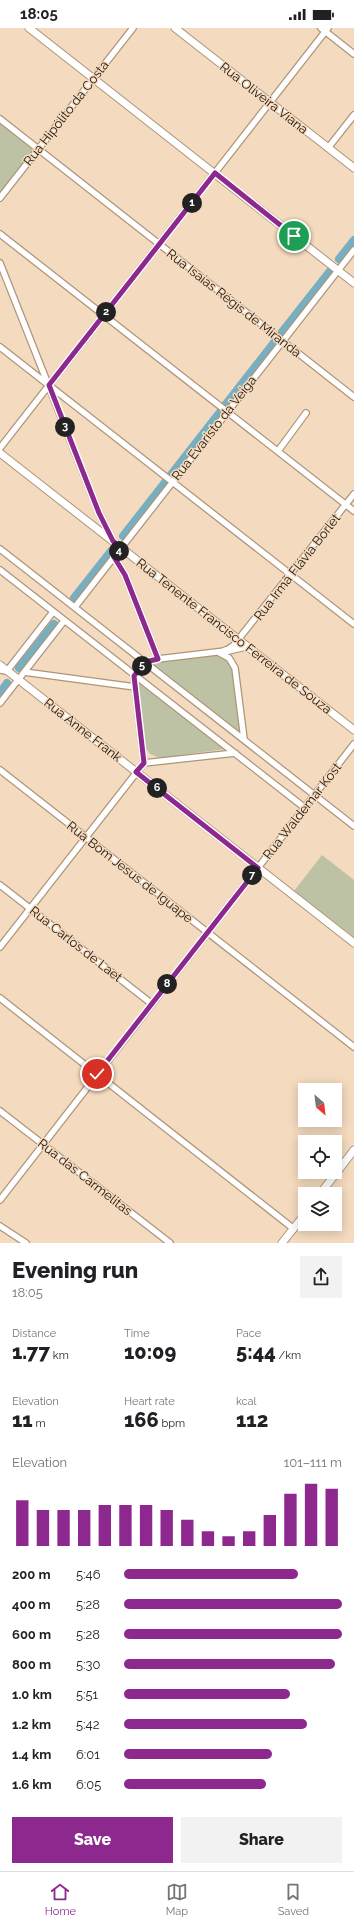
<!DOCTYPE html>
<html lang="en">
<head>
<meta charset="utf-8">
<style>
  :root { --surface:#fff; --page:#f2f2f2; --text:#202124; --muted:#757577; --line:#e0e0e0; --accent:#8d288e }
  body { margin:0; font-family:Raleway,sans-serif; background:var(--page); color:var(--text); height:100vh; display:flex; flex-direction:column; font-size:15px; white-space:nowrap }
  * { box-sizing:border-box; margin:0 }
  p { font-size:13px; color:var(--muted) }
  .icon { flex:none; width:22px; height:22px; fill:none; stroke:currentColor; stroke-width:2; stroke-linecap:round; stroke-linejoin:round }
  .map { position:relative; height:1215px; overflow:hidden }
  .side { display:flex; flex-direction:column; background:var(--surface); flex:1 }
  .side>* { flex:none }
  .needle { width:26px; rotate:152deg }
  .controls { position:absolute; left:298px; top:1055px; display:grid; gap:8px }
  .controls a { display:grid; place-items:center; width:44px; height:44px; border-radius:0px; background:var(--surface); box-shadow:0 2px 10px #0003; font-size:20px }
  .pin { position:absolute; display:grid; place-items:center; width:34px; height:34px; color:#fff; margin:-17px; border:2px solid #fff; border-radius:50%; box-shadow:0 1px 4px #0007 }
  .km { position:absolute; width:20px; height:20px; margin:-10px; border-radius:50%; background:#222; color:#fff; font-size:11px; line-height:20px; text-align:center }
  .round { display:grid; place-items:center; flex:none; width:42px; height:42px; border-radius:0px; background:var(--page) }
  .head { display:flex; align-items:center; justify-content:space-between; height:68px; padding:0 12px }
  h1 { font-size:22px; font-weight:800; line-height:30px }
  .stats { display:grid; grid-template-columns:repeat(3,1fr); gap:6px; height:68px; padding:4px 12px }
  .stats div { display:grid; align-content:center }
  .stats b { font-size:20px; font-weight:800 }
  .stats small { font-size:11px; font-weight:400 }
  .stats p { font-size:11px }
  .chart { height:112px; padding:8px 12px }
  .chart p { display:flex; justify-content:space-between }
  .chart svg { width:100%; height:72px; margin-top:4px; stroke:var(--accent); stroke-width:6 }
  .action { display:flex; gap:8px; margin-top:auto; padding:8px 12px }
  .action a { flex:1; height:46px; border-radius:0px; background:var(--accent); color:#fff; font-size:16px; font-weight:800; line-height:46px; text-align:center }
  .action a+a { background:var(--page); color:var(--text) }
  ul { padding:0 12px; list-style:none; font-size:13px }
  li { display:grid; grid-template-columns:64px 48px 1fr; align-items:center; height:30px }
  li i { height:10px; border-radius:5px; background:var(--accent) }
  .status { display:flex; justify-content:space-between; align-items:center; height:28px; padding:0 20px; background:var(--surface); direction:ltr }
  .status svg { height:11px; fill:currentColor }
  .menu { display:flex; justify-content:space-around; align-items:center; height:56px; border-top:1px solid var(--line); background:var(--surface); font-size:11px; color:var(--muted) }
  .menu a { display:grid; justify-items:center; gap:2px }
  .menu .active { color:var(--accent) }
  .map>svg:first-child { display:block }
  .green { fill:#bec2a4 }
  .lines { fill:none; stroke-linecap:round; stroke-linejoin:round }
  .river { stroke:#77afc0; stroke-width:8 }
  .minor-casing { stroke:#ae957a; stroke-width:8 }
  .major-casing { stroke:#ae957a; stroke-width:9 }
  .minor { stroke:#fff; stroke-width:5.5 }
  .major { stroke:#fff; stroke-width:7 }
  .route-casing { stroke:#fff; stroke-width:8 }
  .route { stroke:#8d288e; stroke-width:5 }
  .labels { text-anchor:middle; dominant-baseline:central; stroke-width:3; stroke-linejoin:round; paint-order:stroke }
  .street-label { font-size:13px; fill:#21170d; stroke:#f4dabe }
</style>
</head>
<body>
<div class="status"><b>18:05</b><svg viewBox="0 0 49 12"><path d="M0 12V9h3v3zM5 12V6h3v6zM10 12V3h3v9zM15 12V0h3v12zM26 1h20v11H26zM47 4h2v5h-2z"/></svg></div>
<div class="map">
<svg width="354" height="1215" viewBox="0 0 354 1215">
  <rect width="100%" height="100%" fill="#f4dabe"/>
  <path class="green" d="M0,95L35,123L0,167Z
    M216,626L225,629L232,639L240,700L238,704L153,637L159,633Z
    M139,654L218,717H221L225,721L160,730L150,726L144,717L137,657Z
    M322,827L354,852V909L294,863Z"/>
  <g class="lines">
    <path class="river" d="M339,231L354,212
      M282,304L330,243
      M226,376L276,312
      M123,508L220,384
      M74,570L111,523
      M19,640L54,596
      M0,665L7,655"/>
    <defs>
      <path id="minor" d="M321,0L354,26
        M0,91L354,369
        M328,120L354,87
        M0,170L133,0
        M0,206L354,483
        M0,235L99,485L113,513
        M0,319L354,596
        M0,420L328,0
        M278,423L306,385
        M0,521L354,798
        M114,529L125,547L158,631
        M0,542L305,780
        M75,579L354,222
        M218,624L229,630L235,640L244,711
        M0,642L7,643L53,584
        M24,644L135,659
        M0,675L64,593
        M144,735L134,648L145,634L158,631L225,623L233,618L354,466
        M144,735L235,725
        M0,742L354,1019
        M0,857L152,976
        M0,919L144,735
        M0,970L294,1201
        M0,1083L170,1215
        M0,1172L354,716
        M0,1198L26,1215"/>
      <path id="major" d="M29,0L354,255
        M175,0L354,140
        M0,425L354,702
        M225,623L247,618
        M0,637L354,915
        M320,1166L354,1122
        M282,1215L305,1186"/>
    </defs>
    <use href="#minor" class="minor-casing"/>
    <use href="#major" class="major-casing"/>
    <use href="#minor" class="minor"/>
    <use href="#major" class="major"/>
  </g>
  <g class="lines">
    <defs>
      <path id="route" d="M97,1046L258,840L136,744L144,735L134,648L145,634L158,631L125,547L114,529L121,520L113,513L99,485L49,357L215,145L294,208"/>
    </defs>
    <use href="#route" class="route-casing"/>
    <use href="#route" class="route"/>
  </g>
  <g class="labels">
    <g class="street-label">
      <text transform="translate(264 70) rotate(38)">Rua Oliveira Viana</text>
      <text transform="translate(66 85) rotate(-52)">Rua Hipólito da Costa</text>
      <text transform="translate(234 275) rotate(38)">Rua Isaías Régis de Miranda</text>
      <text transform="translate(214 400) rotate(-52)">Rua Evaristo da Veiga</text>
      <text transform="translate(297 539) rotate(-52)">Rua Irmã Flávia Borlet</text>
      <text transform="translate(234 608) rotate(38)">Rua Tenente Francisco Ferreira de Souza</text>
      <text transform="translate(83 702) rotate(38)">Rua Anne Frank</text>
      <text transform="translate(302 783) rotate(-52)">Rua Waldemar Kost</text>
      <text transform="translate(130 844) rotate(38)">Rua Bom Jesus de Iguape</text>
      <text transform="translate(76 916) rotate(38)">Rua Carlos de Laet</text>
      <text transform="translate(85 1149) rotate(38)">Rua das Carmelitas</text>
    </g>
  </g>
</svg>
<div class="controls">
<a><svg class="needle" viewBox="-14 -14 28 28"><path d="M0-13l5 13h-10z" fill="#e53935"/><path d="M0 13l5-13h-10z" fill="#757577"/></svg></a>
<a><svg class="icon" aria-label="locate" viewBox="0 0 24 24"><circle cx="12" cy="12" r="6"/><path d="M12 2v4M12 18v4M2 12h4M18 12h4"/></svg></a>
<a><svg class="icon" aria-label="layers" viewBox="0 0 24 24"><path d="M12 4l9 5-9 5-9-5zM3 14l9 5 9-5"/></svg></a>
</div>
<div class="pin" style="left:294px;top:208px;background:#1e9e55"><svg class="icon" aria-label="arrive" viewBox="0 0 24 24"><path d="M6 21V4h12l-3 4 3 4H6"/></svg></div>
<div class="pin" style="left:97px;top:1046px;background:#d93025"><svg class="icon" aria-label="check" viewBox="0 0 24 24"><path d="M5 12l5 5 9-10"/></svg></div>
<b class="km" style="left:192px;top:175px">1</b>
<b class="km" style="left:106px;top:284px">2</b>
<b class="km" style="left:65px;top:399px">3</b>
<b class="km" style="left:119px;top:523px">4</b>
<b class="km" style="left:142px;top:638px">5</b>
<b class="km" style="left:157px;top:760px">6</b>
<b class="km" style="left:252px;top:847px">7</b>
<b class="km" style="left:167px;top:956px">8</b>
</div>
<section class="side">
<div class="head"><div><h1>Evening run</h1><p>18:05</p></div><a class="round"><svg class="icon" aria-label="share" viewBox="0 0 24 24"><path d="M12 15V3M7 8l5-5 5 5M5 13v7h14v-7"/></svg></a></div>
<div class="stats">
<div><p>Distance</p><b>1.77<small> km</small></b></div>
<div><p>Time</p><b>10:09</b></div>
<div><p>Pace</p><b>5:44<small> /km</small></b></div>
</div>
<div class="stats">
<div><p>Elevation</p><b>11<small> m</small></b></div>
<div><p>Heart rate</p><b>166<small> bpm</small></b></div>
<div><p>kcal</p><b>112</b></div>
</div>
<div class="chart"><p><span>Elevation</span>101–111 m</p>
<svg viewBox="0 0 160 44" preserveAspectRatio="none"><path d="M5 44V16M15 44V22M25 44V22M35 44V22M45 44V19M55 44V19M65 44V19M75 44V22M85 44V28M95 44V35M105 44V38M115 44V35M125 44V25M135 44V12M145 44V6M155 44V9"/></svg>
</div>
<ul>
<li><b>200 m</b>5:46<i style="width:80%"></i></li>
<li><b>400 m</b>5:28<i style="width:100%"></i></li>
<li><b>600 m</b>5:28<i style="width:100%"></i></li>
<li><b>800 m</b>5:30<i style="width:97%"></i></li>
<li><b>1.0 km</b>5:51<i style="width:76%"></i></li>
<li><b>1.2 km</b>5:42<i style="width:84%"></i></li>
<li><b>1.4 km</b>6:01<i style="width:68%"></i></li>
<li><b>1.6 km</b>6:05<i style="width:65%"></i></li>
</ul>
<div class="action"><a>Save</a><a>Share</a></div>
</section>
<nav class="menu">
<a class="active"><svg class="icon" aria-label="home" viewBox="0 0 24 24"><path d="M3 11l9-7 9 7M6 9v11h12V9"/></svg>Home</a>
<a><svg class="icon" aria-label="map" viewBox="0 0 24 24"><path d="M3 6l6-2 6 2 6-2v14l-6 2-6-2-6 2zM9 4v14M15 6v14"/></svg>Map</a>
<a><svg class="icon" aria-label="saved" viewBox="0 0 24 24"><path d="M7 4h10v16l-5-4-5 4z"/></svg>Saved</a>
</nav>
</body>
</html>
